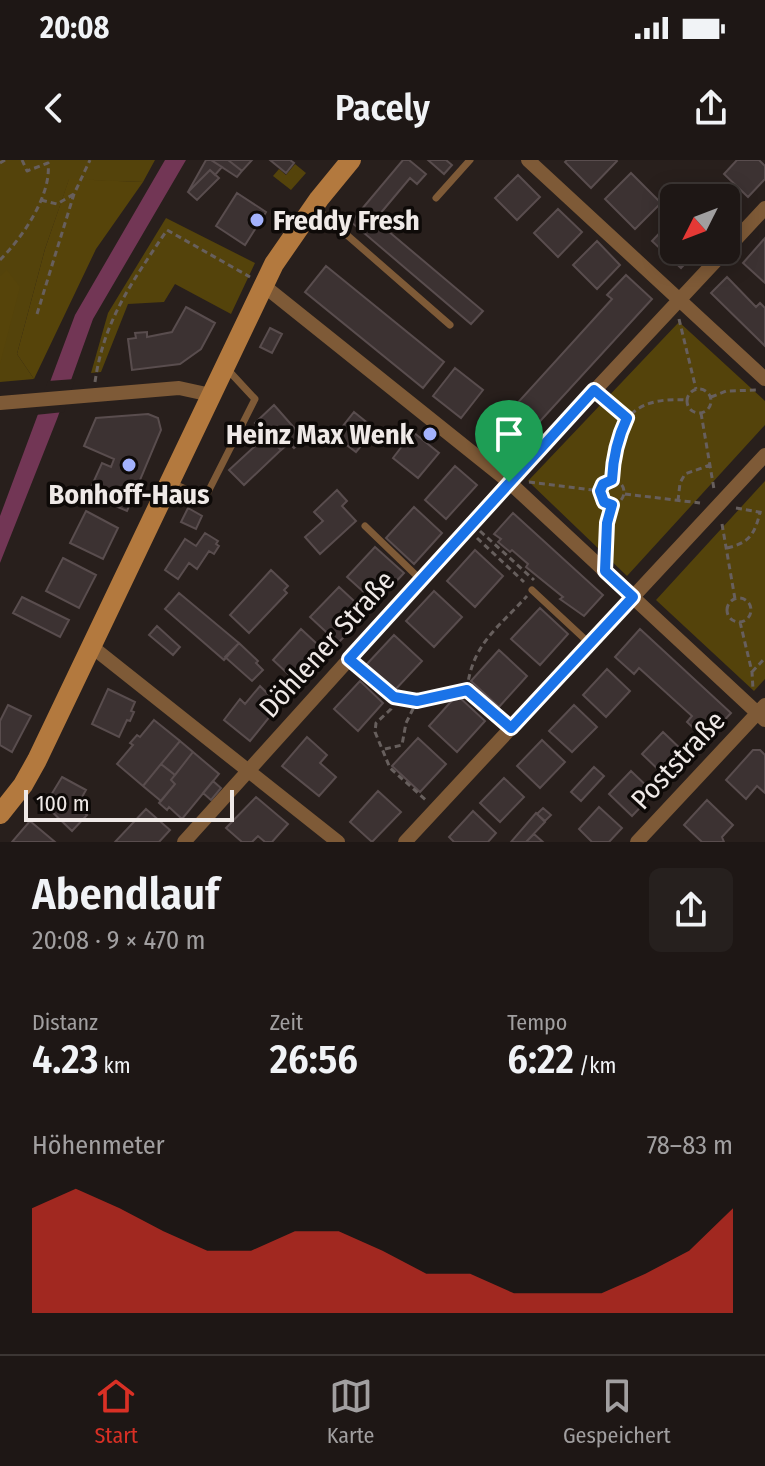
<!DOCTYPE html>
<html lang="de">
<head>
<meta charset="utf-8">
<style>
  :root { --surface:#1e1715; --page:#26201e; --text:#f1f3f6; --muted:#a19fa0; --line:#3c3634; --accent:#d93025 }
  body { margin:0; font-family:"Fira Sans Condensed",sans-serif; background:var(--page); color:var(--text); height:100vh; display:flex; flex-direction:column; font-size:30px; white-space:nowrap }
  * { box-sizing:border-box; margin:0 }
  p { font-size:26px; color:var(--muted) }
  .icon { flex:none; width:44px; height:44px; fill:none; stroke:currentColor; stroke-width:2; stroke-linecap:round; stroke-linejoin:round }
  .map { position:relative; height:682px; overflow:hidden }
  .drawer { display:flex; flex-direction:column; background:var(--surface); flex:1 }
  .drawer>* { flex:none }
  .needle { width:52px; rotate:228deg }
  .fabs { position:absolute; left:660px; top:24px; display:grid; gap:16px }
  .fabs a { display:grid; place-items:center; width:80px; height:80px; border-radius:12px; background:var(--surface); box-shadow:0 4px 20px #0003,0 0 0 2px var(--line); font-size:40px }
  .scale { position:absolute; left:24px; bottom:20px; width:210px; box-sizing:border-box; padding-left:8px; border:4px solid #efe9e7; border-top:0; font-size:22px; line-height:28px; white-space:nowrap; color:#efe9e7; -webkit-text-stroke:6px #0e0a08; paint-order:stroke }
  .pin { position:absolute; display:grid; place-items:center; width:68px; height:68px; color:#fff; margin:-82px -34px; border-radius:50% 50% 50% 0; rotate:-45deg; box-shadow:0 0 8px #0007 }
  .pin .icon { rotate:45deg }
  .round { display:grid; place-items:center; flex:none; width:84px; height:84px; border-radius:12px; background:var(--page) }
  .summary { display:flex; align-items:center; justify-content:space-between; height:136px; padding:0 32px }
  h1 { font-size:44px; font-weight:600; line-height:60px }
  .metrics { display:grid; grid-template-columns:repeat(3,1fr); gap:12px; height:136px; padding:8px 32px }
  .metrics div { display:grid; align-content:center }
  .metrics b { font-size:40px; font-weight:600 }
  .metrics small { font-size:22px; font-weight:400 }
  .metrics p { font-size:22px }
  .chart { height:224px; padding:16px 32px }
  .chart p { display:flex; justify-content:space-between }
  .chart svg { width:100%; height:144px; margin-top:8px; fill:var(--accent); opacity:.7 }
  .status { display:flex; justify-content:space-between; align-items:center; height:56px; padding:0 40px; background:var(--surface); direction:ltr }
  .status svg { height:22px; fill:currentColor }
  header { display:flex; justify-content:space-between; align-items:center; height:104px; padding:0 32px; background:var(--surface); font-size:36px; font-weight:600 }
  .tab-bar { display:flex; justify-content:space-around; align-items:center; height:112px; border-top:2px solid var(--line); background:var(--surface); font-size:22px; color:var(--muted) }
  .tab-bar a { display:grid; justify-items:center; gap:4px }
  .tab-bar .active { color:var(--accent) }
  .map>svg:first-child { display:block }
  .green { fill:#54430b }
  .forest { fill:#56440a }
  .water { fill:#723655 }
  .pier { fill:#281f1c }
  .building { fill:#3c3232; stroke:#594d4e; stroke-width:2 }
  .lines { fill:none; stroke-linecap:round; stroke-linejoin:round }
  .path { stroke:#675f5d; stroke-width:3; stroke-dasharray:6 4; stroke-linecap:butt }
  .lane { stroke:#7e5a37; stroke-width:7 }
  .street { stroke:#7e5a37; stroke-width:14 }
  .secondary { stroke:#b3793e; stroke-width:20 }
  .route-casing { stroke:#fff; stroke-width:16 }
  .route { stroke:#1a73e8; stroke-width:10 }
  .poi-dot { fill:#a3b2fd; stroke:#0e0a08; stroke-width:3 }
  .labels { text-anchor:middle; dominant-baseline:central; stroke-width:7; stroke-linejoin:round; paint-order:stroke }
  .poi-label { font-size:28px; font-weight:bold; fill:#efe9e7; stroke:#0e0a08; text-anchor:start }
  .street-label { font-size:28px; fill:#efe9e7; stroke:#0e0a08 }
</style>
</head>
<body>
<div class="status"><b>20:08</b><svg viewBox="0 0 49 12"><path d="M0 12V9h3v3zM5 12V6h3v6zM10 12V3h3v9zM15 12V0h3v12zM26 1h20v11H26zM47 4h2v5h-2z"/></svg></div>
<header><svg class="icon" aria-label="back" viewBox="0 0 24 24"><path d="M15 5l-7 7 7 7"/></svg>Pacely<svg class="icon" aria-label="share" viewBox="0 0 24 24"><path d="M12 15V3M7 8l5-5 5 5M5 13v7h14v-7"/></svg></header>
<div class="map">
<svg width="765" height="682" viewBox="0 0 765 682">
  <rect width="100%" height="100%" fill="#281f1c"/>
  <path class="green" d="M0,0H155L143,22L69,20L45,89L17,194L34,219L0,222Z
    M295,4L306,13L291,30L273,16L279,9L286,15Z
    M166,58L255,103L231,154L175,124L164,142L128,144L101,212L91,213L108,153Z
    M679,162L765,241V265L627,416L528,321Z
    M765,321V519L754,531L656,440Z"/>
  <path class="forest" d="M69,19L143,22L96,89L34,219L17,194L45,89Z
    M7,110L20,127L0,204V116Z"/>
  <path class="water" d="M165,0H186L93,159L57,259L0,403V356L75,155Z"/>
  <path class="pier" d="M75,219L64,252L35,255L48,221Z"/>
  <path class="building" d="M206,0H211L222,7L215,15L210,10L188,32Z
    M211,0H228L242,11L237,17Z
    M228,0H252L242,11Z
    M270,0H290L294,3L286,13Z
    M403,0H409L426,14L417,24L410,18L364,73L351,62Z
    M428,0H446L452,5L444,14Z
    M567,0H616L617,1L591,28L565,2Z
    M737,0H759L765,6V19L748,37L724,14Z
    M210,10L219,18L197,40L188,32Z
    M631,13L661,43L635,69L605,39Z
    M518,15L540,37L517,60L495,38Z
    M712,26L725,38H701Z
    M237,33L266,52L245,85L216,66Z
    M726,39L735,47L726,57Z
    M558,49L582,72L558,97L534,73Z
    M674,58V90H698L681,108L652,81Z
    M375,60L483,151L471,164L364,73Z
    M765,78V123L743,103Z
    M597,81L620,105L597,129L573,105Z
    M326,106L444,202L423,228L305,132Z
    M626,115L652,139L510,294L485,271L498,257L502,260L612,139L607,135Z
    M727,117L756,147L760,143L765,148V186L711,133Z
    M186,147L215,163L201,189L180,204L132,210L128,179L136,178L135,173L147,172V177L172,172Z
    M270,168L282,174L272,193L260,187Z
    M455,208L483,230L461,258L433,236Z
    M274,245L304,279L294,288L289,283L281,290L255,263Z
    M354,252L375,269L356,292L335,276Z
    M148,254L158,258L161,270L127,351L88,334L102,303L111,307L114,299L84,286L96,258Z
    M413,272L439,293L418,318L393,298Z
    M267,275L281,290L244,325L229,310Z
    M455,306L477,325L446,359L425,340Z
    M337,330L347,341L342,346L356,361L320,394L305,377L323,361L314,352Z
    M414,347L442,373L414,404L386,378Z
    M188,348L202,356L196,369L181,362Z
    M86,351L118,368L103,399L70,383Z
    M513,353L603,435L584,456L560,439L563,437L526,407L528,404L512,390L510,392L498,382L501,379L494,374Z
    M205,373L218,381L216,384L219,386L214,394L209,391L197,409L189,403L178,419L165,410L185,379L196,386Z
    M375,387L404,413L376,443L347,417Z
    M475,390L503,416L475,447L447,421Z
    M63,398L96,415L79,448L46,431Z
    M271,410L288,426L284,430L287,433L249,473L230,455Z
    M339,427L367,453L338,483L310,457Z
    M434,431L462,457L434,487L406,461Z
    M179,433L239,483L224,500L165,449Z
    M22,437L69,460L60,477L13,453Z
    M540,448L568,474L540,505L511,479Z
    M157,466L180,487L173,495L149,475Z
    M301,469L329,495L301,526L273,500Z
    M640,469L731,553L706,580L687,562L692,556L639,508L634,514L615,497Z
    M394,475L422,501L394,531L366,505Z
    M239,483L258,501L256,503L263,510L252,521L225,497Z
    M499,490L527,516L499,547L471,521Z
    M607,509L630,531L606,557L583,535Z
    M360,521L383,543L358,571L334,549Z
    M260,526L279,545L250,581L224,560L240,539L245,544Z
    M108,529L135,542L131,551L134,552L130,561L127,560L119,577L92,564Z
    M457,535L485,561L457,592L429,566Z
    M8,545L31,556L12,592L0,585V561Z
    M574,545L597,567L572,592L549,571Z
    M154,560L180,581L143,626L117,604L133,585L130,583L137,575L140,577Z
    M663,572L686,594L665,616L642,594Z
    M307,577L327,595L320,603L336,617L319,636L282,606Z
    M418,578L446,604L420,632L392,606Z
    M542,580L565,602L540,628L517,606Z
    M180,581L193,592L175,615L161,604Z
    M753,590H760L765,595V633L757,626L746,639L726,620Z
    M193,592L219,614L182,659L169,647L167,650L159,643L175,624L171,620Z
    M161,604L175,615L171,620L175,624L161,641L143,626Z
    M594,607L604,616L581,641L571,632Z
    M631,611L654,633L632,656L609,634Z
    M62,617L86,630L77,646L87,655L72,671L45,645Z
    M504,618L524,637L500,662L480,643Z
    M213,621L221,628L211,640L203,633Z
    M378,631L401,652L372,682L350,662Z
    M256,637L288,664L272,682H265L258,676L252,682H242L226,668Z
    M707,640L733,665L722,677L724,682H702L684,665Z
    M599,647L622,668L609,682H592L579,669Z
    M543,648L551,655L545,661L537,654Z
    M146,649L170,670L159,682H115Z
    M473,651L496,673L488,682H454L449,677Z
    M536,653L545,662L526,682H511Z
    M30,661L55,682H12Z
    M534,674L543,682H526Z"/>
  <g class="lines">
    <path class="path" d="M0,3L5,0
      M41,40L57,44L74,34
      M0,100C22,78 52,35 48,3L27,11L22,0
      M37,154L74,34L90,0
      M679,159L696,229
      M95,222C104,159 133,121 167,70L250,117
      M687 241a12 12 0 1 1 24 0a12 12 0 1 1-24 0Z
      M711,237L726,231L758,230
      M605,240L627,258
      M701,253L714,329
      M600 332a12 12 0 1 1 24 0a12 12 0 1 1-24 0Z
      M612,320C613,265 628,236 687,240
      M529,322L600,331
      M625,334L700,343
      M678,341L680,323L685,314L710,305
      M736,348L765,353
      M722,364L735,439
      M480,371L534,420
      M477,378L524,422
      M727,388C749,383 755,374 760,352
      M606,392L607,363L612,345
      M727 450a12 12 0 1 1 24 0a12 12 0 1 1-24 0Z
      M740,462L752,512L753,529
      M358,507C404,549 409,542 467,530C472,484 497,469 527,436
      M752,512L765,498
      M467,530L501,559
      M394,539L391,549L376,563L375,572L390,608L427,641
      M385,589L402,585L406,563L417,541"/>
    <path class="lane" d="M436,38L470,0
      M316,48L450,165
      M172,323L205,338L255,239L228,210
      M365,366L421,420
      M532,430L589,483"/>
    <path class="street" d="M528,0L765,219
      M726,90L765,48
      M263,125L509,322L765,560
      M0,243L179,228L211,235
      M91,486L338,682
      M184,682L509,322L726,90
      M405,682L765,295
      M637,682L765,545"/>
    <path class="secondary" d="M0,654L23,625L37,600L274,104L319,39L351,0"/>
  </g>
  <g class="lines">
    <defs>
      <path id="route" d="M594,230L627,258C617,279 613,297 612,320L603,324L600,331L604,342L612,345L607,363L605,411L633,437L511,568L467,530L417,541L394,537L349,499Z"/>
    </defs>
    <use href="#route" class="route-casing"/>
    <use href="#route" class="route"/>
  </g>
  <g class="poi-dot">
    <circle cx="257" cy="60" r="8"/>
    <circle cx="430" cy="274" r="8"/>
    <circle cx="129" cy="305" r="8"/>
  </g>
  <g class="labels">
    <g class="poi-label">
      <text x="273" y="60">Freddy Fresh</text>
      <text x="414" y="274" text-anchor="end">Heinz Max Wenk</text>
      <text x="129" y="334" text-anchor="middle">Bonhoff-Haus</text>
    </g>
    <g class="street-label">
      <text transform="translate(327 484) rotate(-48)">Döhlener Straße</text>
      <text transform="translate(678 600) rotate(-47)">Poststraße</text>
    </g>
  </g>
</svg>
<div class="fabs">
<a><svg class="needle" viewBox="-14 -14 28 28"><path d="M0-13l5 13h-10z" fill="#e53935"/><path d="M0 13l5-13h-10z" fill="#a19fa0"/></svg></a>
</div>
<div class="scale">100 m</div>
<div class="pin" style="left:509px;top:322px;background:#1e9e55"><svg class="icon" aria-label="arrive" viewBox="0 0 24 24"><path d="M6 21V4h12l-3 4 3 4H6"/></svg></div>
</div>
<section class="drawer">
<div class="summary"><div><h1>Abendlauf</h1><p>20:08 · 9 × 470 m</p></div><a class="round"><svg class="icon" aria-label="share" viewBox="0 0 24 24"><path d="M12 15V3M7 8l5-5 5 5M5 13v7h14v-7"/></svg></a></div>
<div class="metrics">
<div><p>Distanz</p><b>4.23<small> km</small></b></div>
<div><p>Zeit</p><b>26:56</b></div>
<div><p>Tempo</p><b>6:22<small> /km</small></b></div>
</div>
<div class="chart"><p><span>Höhenmeter</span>78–83 m</p>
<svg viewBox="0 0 160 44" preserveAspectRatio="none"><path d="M0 44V12L10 6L20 12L30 19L40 25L50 25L60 19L70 19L80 25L90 32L100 32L110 38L120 38L130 38L140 32L150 25L160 12V44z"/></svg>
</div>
</section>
<nav class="tab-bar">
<a class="active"><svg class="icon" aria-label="home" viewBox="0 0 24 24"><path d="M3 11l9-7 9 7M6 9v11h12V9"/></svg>Start</a>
<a><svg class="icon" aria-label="map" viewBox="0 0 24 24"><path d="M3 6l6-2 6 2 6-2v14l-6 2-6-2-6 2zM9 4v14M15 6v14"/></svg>Karte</a>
<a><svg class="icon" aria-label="saved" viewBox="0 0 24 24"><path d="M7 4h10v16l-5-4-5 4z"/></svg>Gespeichert</a>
</nav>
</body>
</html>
